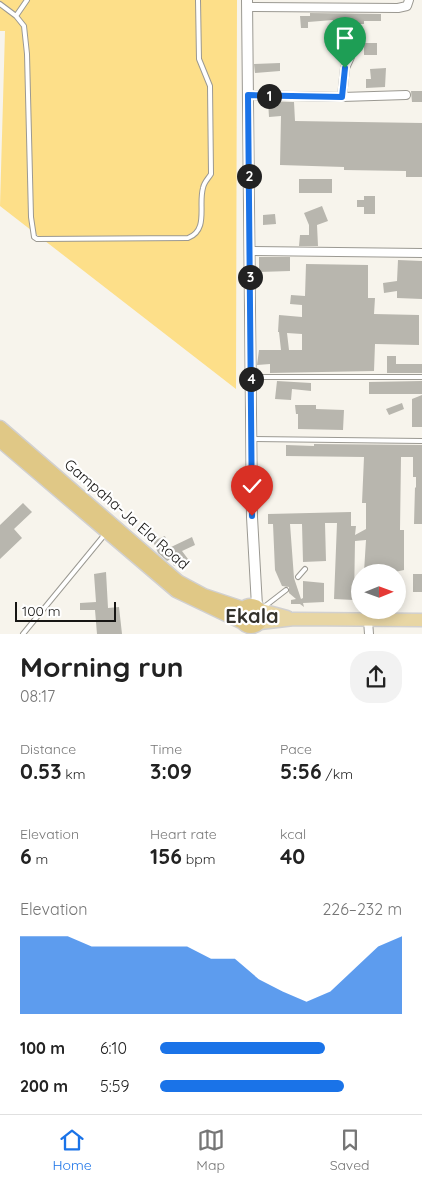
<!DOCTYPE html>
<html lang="en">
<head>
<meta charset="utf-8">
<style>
  :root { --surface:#fff; --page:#f2f2f2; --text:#222; --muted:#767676; --line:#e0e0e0; --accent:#1a73e8 }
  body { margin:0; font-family:Quicksand,sans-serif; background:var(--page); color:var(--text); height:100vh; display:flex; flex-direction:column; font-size:19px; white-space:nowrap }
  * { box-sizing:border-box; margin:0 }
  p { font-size:16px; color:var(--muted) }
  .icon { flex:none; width:28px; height:28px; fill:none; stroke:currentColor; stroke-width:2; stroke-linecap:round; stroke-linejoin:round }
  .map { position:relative; height:634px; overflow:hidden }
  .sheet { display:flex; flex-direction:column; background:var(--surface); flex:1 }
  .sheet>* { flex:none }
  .needle { width:32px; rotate:89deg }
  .tools { position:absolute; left:351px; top:564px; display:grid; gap:10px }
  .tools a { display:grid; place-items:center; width:55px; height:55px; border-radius:50%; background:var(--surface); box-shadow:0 2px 12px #0003; font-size:25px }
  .scale { position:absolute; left:15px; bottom:12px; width:101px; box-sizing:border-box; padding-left:5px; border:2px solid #171614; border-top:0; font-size:14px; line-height:18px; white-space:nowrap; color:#171614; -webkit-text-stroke:4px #fff; paint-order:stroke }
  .pin { position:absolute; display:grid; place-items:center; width:42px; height:42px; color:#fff; margin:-51px -21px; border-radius:50% 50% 50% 0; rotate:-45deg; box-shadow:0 0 5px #0007 }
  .pin .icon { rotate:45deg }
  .km { position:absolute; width:25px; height:25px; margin:-12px; border-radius:50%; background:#222; color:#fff; font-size:14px; line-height:25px; text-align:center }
  .round { display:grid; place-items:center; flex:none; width:52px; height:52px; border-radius:20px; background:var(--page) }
  .overview { display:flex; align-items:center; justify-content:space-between; height:85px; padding:0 20px }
  h1 { font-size:28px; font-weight:800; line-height:38px }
  .metrics { display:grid; grid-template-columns:repeat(3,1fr); gap:8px; height:85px; padding:5px 20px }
  .metrics div { display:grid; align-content:center }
  .metrics b { font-size:21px; font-weight:800 }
  .metrics small { font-size:14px; font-weight:400 }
  .metrics p { font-size:14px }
  .chart { height:140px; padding:10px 20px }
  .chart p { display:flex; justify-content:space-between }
  .chart svg { width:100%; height:90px; margin-top:5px; fill:var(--accent); opacity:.7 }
  ul { padding:0 20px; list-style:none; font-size:16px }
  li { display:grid; grid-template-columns:80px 60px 1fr; align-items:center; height:38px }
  li i { height:12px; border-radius:6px; background:var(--accent) }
  .menu { display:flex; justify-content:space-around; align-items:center; height:70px; border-top:1px solid var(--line); background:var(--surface); font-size:14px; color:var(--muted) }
  .menu a { display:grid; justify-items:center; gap:2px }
  .menu .on { color:var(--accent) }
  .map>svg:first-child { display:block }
  .green { fill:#fddf89 }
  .building { fill:#b8b6ae; fill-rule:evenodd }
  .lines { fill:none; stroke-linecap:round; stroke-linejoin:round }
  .service-casing { stroke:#9b9992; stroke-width:6 }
  .minor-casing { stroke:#9b9992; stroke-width:10 }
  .tertiary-casing { stroke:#9b9992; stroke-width:12 }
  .primary-casing { stroke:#d1d0d0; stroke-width:15 }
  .trunk-casing { stroke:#d1d0d0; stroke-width:15 }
  .service { stroke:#fff; stroke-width:4 }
  .minor { stroke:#fff; stroke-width:8 }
  .tertiary { stroke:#fff; stroke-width:10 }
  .primary { stroke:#e8d6a4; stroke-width:12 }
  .trunk { stroke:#e0c886; stroke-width:12 }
  .route-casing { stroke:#fff; stroke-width:10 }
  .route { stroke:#1a73e8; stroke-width:6 }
  .labels { text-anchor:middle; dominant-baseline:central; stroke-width:4.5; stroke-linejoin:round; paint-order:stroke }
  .street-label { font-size:15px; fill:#171614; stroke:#fff }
  .district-label { font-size:20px; font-weight:bold; fill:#33312b; stroke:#fff }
</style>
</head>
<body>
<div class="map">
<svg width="422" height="634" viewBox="0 0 422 634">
  <rect width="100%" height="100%" fill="#f7f4ec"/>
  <path class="green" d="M0,0H237L236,389L0,206L5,31H0Z"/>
  <path class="building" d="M310,13L381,14V21H364V24H333V20L308,22V28H301L300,16H310Z
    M364,43H377V55H364Z
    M280,63V71L255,73L254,64Z
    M386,68L385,87L366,88V79H371L370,69Z
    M411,91H422V102H412Z
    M268,101L294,102L295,121L422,123V177H406V171L344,170V167L280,165L281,116L269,117Z
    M299,179H332V193H299Z
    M364,196H375V214H364V207H357V200H364Z
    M322,206L328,221L317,225L318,246H299L300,235H309V225L304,213Z
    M275,214L276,224L263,225V215Z
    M259,257H290V271L259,272Z
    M398,260L422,261V299L397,298V291L384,293L383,283L397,281Z
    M306,264L368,265V298H375L374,314L419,315V345L375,344L374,371L270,373V364L257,365L259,350H281L279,332H278L279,315L302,317V305L290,304L291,295L305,296ZM287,333L302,334V350H289Z
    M387,356H396V364H422V373H387Z
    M277,381L311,383V391L292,389L291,400L275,399Z
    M422,381V394H380V391V394H369V382Z
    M422,395V427H412V399Z
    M402,403L404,409L389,415L386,409Z
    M295,405H316V409L344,410L343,430L298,429V414H296Z
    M314,444L422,445V524H414L415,487L416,488V477H413V457H401L400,530H404V570L395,572H364L366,540L355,541L354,600L334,599L337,523H325L326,561L303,562L302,524H290L294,578L301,599L303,598V581L324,583V602L303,603L304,607L300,604H291V600L296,599L289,593V587L282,586L275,570L273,524H268V514L351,512V526H356L355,535L366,529V503H362L364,457L286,456V445L314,446Z
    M23,503L32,512L14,529L22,538L0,559V525Z
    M165,536L169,548L192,537L195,545L182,551L191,563L183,569L179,564L174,566L171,559L167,561L158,553L153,541Z
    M106,572L108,608L119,607L122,634H97L95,610H80V603L96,602L94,574Z
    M413,574H422V592H413Z"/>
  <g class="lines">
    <defs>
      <path id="service" d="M0,4L16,16L24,26L27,54L31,217L34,237L37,239L188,238C209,230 198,205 203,188C204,182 208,179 211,174L210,86L199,59L198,0
        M16,16L27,0
        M251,377H422
        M251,439L422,441
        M298,577L305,569
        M264,607L286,590
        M23,634L106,533"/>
      <path id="minor" d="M247,7L398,8L407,6L409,0
        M248,95L342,97L406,95
        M342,97L345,68L350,57
        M250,251L422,253
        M368,620L369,634"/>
      <path id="tertiary" d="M247,0L252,517L257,606"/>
      <path id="primary" d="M261,610L287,617
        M260,623L294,619L422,620"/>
      <path id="trunk" d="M0,427L178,581L204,595L243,608
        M0,441L176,591L243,623
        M240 616a11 11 0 1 1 22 0a11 11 0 1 1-22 0Z"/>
    </defs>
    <use href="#service" class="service-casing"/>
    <use href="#minor" class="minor-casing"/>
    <use href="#tertiary" class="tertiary-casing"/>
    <use href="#primary" class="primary-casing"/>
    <use href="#trunk" class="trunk-casing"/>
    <use href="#service" class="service"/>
    <use href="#minor" class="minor"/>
    <use href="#tertiary" class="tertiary"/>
    <use href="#primary" class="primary"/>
    <use href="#trunk" class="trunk"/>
  </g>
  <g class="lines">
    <defs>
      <path id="route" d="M252,516L248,95L342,97L345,68"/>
    </defs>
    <use href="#route" class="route-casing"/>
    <use href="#route" class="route"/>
  </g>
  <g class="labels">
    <g class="street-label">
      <text transform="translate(127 514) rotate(41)">Gampaha-Ja Ela Road</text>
    </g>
    <g class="district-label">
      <text x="252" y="615">Ekala</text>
    </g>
  </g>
</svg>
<div class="tools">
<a><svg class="needle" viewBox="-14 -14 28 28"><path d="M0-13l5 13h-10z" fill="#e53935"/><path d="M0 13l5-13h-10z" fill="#767676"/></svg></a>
</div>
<div class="scale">100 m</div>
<div class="pin" style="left:345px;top:68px;background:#1e9e55"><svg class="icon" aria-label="arrive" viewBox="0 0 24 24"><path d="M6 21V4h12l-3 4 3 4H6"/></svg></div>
<div class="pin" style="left:252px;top:516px;background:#d93025"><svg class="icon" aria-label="check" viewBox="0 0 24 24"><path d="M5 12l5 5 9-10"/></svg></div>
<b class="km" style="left:269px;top:96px">1</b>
<b class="km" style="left:249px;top:176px">2</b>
<b class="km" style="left:250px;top:277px">3</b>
<b class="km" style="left:251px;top:379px">4</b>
</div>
<section class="sheet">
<div class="overview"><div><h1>Morning run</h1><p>08:17</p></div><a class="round"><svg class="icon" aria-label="share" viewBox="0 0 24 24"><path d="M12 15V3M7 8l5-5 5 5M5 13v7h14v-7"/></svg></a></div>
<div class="metrics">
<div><p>Distance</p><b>0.53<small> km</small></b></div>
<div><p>Time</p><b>3:09</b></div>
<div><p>Pace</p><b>5:56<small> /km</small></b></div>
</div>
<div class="metrics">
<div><p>Elevation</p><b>6<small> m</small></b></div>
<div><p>Heart rate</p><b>156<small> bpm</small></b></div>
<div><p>kcal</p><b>40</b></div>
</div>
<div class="chart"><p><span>Elevation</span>226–232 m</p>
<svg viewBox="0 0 160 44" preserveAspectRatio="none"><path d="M0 44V6L10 6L20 6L30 11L40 11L50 11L60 11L70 11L80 17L90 17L100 27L110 33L120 38L130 33L140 22L150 11L160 6V44z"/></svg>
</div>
<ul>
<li><b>100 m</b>6:10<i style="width:68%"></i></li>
<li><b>200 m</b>5:59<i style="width:76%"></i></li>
</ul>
</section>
<nav class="menu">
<a class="on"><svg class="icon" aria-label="home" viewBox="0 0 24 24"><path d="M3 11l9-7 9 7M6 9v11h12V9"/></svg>Home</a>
<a><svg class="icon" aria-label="map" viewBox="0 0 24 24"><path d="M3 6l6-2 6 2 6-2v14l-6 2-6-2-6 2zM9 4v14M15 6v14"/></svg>Map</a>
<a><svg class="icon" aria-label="saved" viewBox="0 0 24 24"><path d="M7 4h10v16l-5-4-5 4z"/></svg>Saved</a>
</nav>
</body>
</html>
